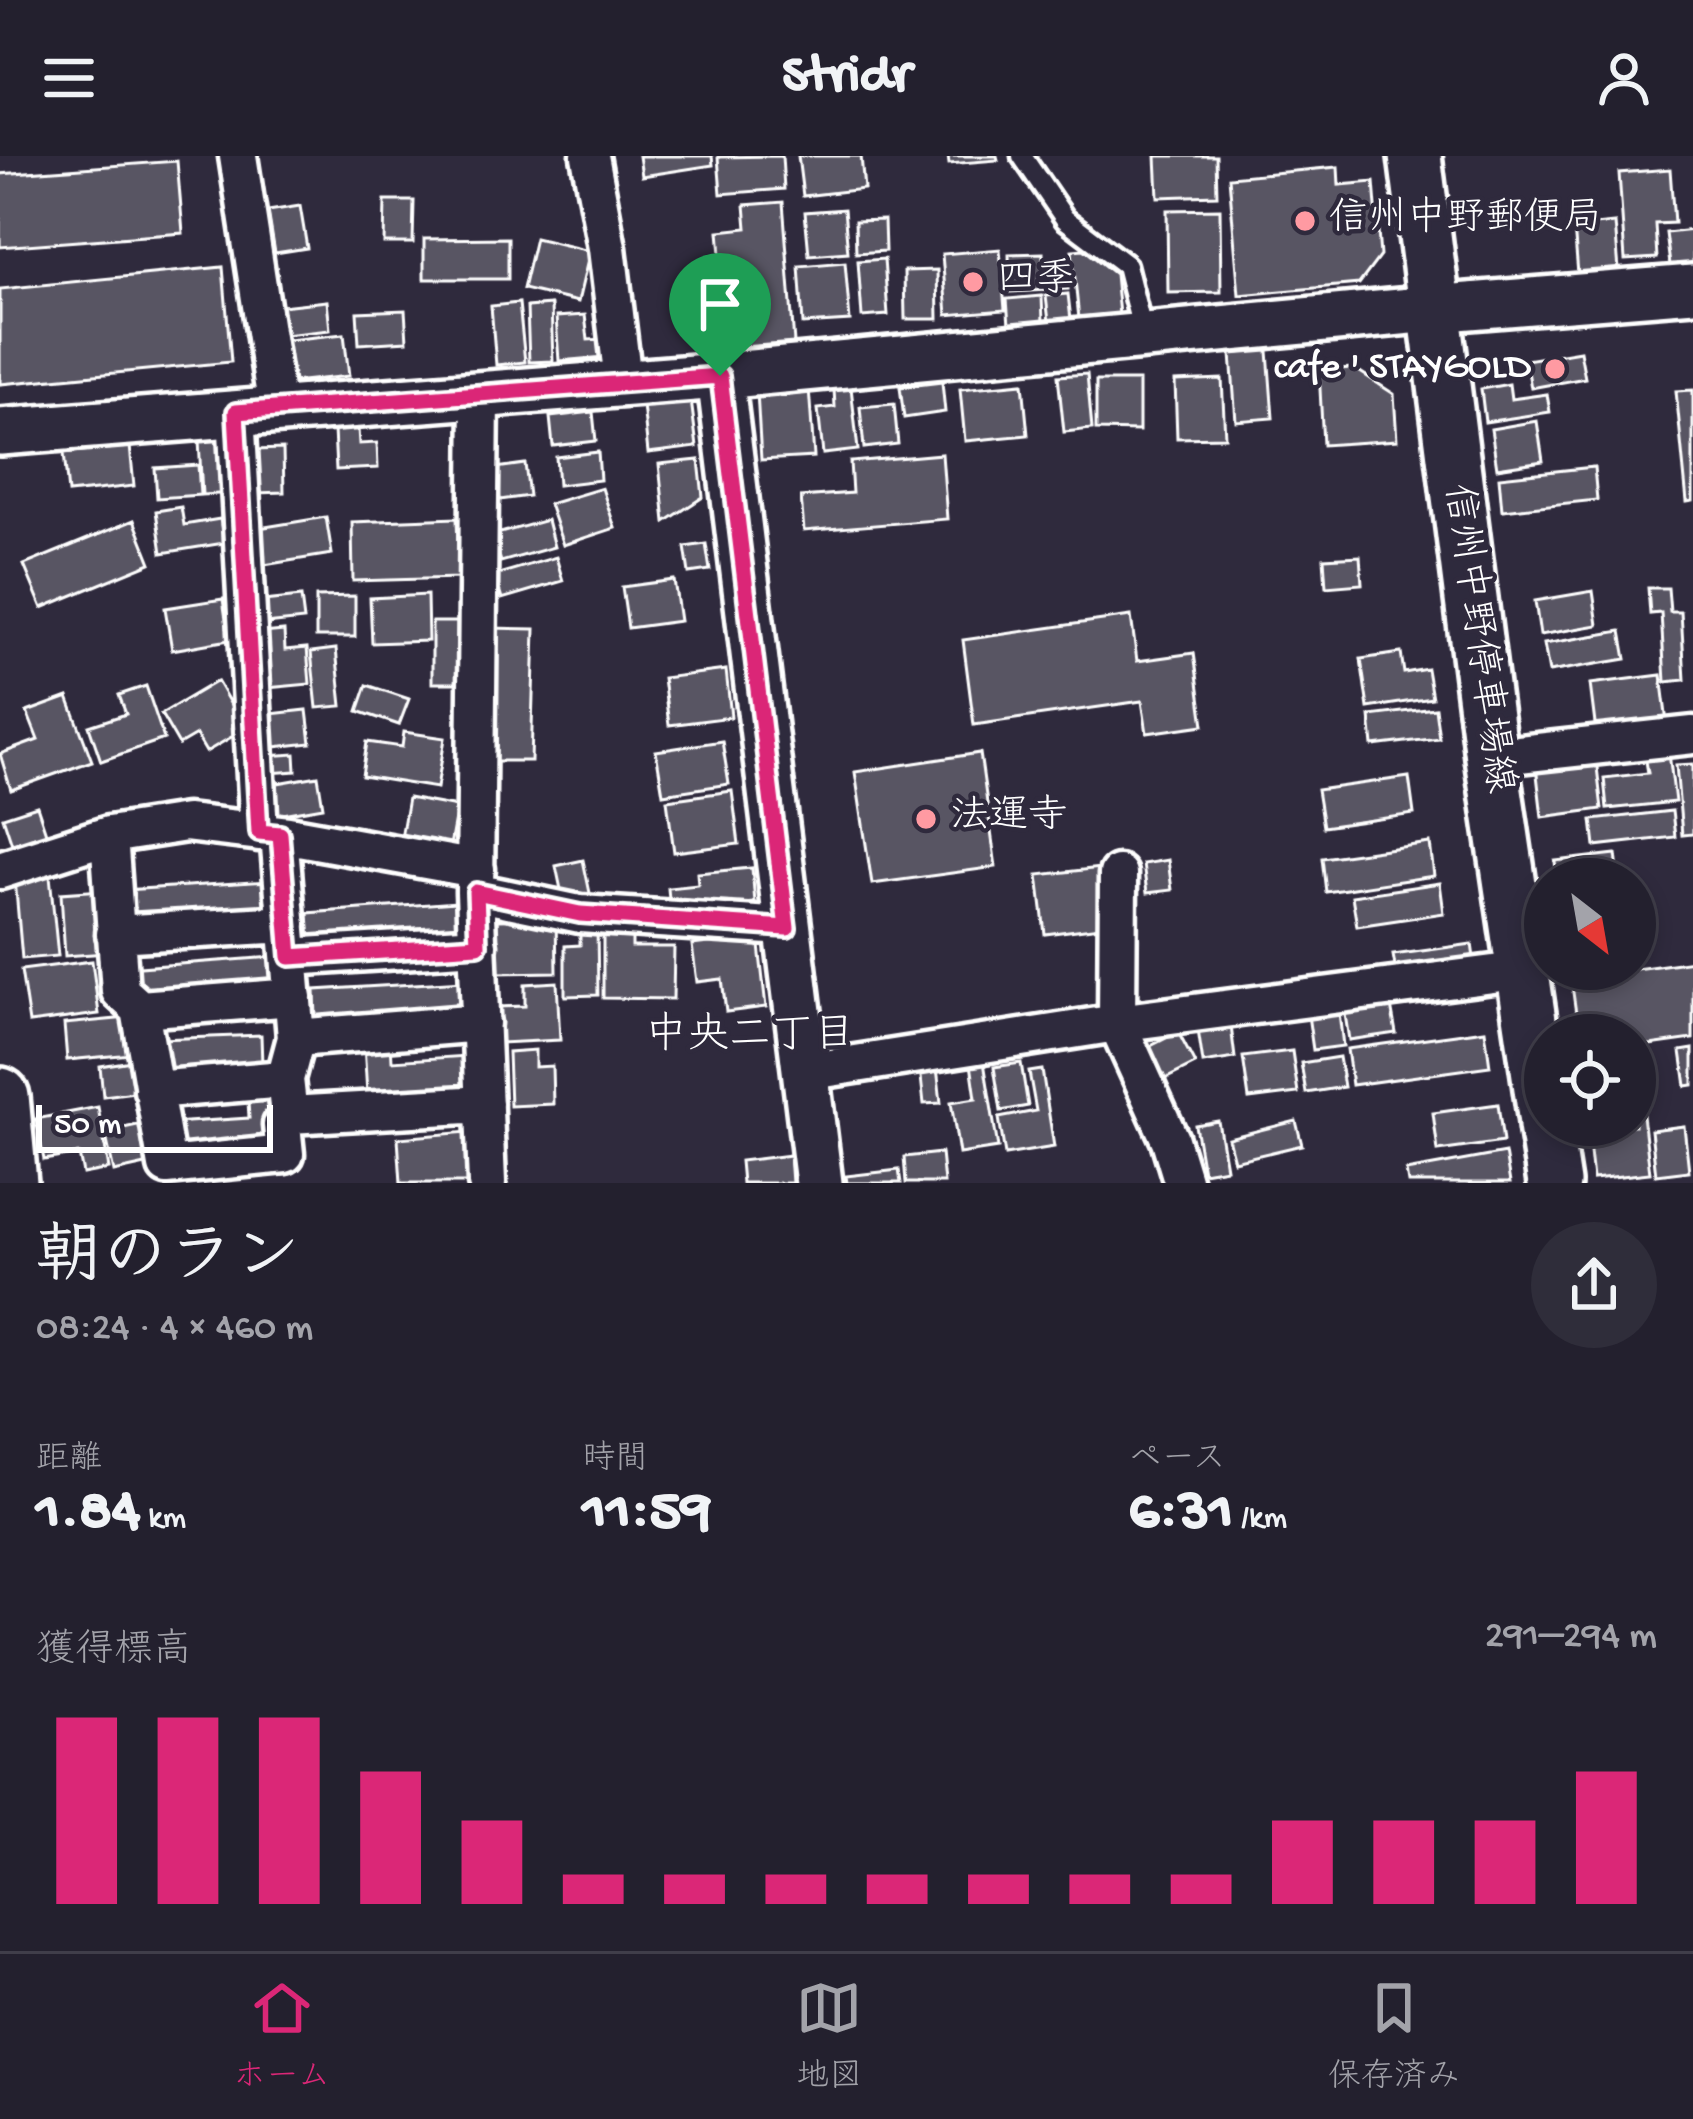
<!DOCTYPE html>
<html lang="ja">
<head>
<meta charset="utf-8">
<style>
  :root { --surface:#23202e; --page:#2f2d3a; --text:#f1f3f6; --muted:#a3a3aa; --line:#403e4a; --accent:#db2777 }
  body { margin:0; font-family:"Gochi Hand","Klee One",sans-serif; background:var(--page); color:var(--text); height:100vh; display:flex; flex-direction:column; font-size:45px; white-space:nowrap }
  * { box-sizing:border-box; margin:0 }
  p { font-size:39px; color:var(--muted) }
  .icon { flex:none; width:66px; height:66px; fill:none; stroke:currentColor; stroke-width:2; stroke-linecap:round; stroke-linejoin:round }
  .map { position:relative; height:1027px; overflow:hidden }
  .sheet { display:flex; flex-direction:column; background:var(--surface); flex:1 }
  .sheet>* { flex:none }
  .needle { width:78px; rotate:149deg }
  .tools { position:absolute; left:1524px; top:702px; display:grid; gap:24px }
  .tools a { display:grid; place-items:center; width:132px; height:132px; border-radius:50%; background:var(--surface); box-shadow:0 6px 18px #0003,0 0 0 3px var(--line); font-size:60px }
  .scale { position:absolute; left:36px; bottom:30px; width:237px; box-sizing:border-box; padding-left:12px; border:6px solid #fff; border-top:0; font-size:33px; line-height:42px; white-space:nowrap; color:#fff; -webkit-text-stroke:9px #2f2a3d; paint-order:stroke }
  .pin { position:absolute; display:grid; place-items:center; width:102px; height:102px; color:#fff; margin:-123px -51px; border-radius:50% 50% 50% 0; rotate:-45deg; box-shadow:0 0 12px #0007 }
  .pin .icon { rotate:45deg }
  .round { display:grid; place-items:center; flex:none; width:126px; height:126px; border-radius:63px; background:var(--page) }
  .headline { display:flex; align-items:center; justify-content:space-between; height:204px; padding:0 36px }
  h1 { font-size:66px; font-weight:700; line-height:90px }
  .metrics { display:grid; grid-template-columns:repeat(3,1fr); gap:18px; height:204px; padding:12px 36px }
  .metrics div { display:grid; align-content:center }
  .metrics b { font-size:60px; font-weight:700 }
  .metrics small { font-size:33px; font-weight:400 }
  .metrics p { font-size:33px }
  .chart { height:336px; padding:24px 36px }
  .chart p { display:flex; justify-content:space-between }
  .chart svg { width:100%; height:216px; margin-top:12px; stroke:var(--accent); stroke-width:6 }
  header { display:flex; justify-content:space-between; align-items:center; height:156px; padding:0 36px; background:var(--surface); font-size:54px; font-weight:700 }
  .tabs { display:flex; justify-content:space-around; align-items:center; height:168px; border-top:3px solid var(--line); background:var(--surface); font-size:33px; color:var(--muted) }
  .tabs a { display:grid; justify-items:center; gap:6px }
  .tabs .on { color:var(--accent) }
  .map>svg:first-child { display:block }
  .building { fill:#595564; stroke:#fff; stroke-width:3 }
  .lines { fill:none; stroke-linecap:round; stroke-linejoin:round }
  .service-casing { stroke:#fff; stroke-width:27 }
  .minor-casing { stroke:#fff; stroke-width:45 }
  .tertiary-casing { stroke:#fff; stroke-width:54 }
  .secondary-casing { stroke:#fff; stroke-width:60 }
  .primary-casing { stroke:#fff; stroke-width:66 }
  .service { stroke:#2f2a3d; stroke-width:18 }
  .minor { stroke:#2f2a3d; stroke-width:36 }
  .tertiary { stroke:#2f2a3d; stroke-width:45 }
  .secondary { stroke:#2f2a3d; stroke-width:51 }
  .primary { stroke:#2f2a3d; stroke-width:57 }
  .route-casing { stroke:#fff; stroke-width:24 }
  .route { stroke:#db2777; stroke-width:15 }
  .poi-dot { fill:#ff9aa2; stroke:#2f2a3d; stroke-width:4.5 }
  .labels { text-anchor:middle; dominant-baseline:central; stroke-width:9; stroke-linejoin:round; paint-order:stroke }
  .poi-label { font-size:39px; fill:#fff; stroke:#2f2a3d; text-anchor:start }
  .street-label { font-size:39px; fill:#fff; stroke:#2f2a3d }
  .neighbourhood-label { font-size:42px; fill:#fff; stroke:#2f2a3d }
</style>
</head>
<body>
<header><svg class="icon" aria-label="menu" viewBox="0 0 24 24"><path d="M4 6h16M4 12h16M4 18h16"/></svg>Stridr<svg class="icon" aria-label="person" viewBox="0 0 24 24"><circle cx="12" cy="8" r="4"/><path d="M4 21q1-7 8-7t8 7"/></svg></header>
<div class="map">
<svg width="1693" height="1027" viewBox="0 0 1693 1027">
  <rect width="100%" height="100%" fill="#2f2a3d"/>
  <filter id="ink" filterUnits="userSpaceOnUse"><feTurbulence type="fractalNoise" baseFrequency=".00833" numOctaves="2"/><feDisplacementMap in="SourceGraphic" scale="24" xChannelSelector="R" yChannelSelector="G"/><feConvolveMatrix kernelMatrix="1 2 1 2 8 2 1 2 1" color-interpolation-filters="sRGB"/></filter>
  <g filter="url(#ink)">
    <path class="building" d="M639,0H712L713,9L642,20Z
      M782,0L784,33L721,38L718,1Z
      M798,0H861L864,33L803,40Z
      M948,0H997L998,4L949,8Z
      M1156,0H1216L1217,39L1158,41Z
      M177,5L183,77L0,91V18Z
      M1338,11L1339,29L1374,26L1380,100L1359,128L1239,139L1229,21Z
      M1670,13L1674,67L1655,68L1657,102L1625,104L1619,17Z
      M385,45H414L413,87H384Z
      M783,46L794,187L729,192L719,75L747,72L745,49Z
      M300,50L307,92L275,97L268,55Z
      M844,53L848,96L809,99L805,56Z
      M1220,53L1221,136L1168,137L1167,54Z
      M884,64L885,95L856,97L855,65Z
      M1615,67L1619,114L1578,118L1574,71Z
      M1693,74V107L1670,109L1666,77Z
      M508,82V123H424V83Z
      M535,82L590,95L578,146L523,133Z
      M1000,93L1005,154L947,159L942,98Z
      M1084,93L1115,118L1119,159L1079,163L1072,94Z
      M1043,97V108L1067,107L1068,133L1010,136L1009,98Z
      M884,103L888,159L862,161L858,105Z
      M845,106L850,165L803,168L799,110Z
      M223,111L231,206L0,228V133Z
      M937,114L938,163H905L904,115Z
      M1068,138L1071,164L1049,166L1046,140Z
      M1042,140L1043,166L1009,169L1007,143Z
      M327,145L330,174L284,179L281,150Z
      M519,147L525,206L496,209L491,150Z
      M551,149L553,205L529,206L527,151Z
      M405,154L407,185L359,188L357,156Z
      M585,159L588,184L603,183L605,201L559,205L556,161Z
      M344,178L349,220L292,226L287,184Z
      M1268,195L1273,262L1236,265L1231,198Z
      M1580,195L1585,222L1531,232L1526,204Z
      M1354,212L1394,238L1397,284L1323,289L1319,214Z
      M1087,218L1092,273L1064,276L1058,220Z
      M1222,223L1225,281L1177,282L1175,225Z
      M1096,225H1139V275L1096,274Z
      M942,226L945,256L904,262L900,231Z
      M1023,227L1028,279L965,285L960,233Z
      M1509,228L1511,243L1547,238L1550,256L1485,266L1481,233Z
      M851,231L858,294L823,298L818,253L835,251L834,233Z
      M809,232L814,301L761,304L757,236Z
      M1693,234V345L1687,346L1676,235Z
      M691,244L697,291L648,297L643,249Z
      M894,248L898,288L864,292L860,251Z
      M593,256L596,285L553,290L550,261Z
      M1537,265L1543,305L1497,312L1491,273Z
      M358,273L359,288L377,287L378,312L336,314L334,274Z
      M232,283L235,337L202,339L199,284Z
      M130,290L134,330L68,337L64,297Z
      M283,293L284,336L256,337L255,294Z
      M598,296L600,324L558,329L556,301Z
      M942,298L947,363L804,375L801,341L852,337L850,306Z
      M699,304L703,341L665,366L659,308Z
      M525,308L529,340L500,344L496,312Z
      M198,309L200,339L157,342L155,312Z
      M1594,311L1597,344L1502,354L1499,321Z
      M602,332L615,372L563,389L549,348Z
      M181,351L184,369L220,363L224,387L162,397L156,355Z
      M326,361L332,398L264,409L259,372Z
      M457,362L459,422L353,425L352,366Z
      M134,364L151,407L42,452L24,409Z
      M547,364L554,391L501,406L493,379Z
      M706,388L710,414L689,417L685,391Z
      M1360,400L1362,428L1326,431L1324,402Z
      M556,401L563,425L502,443L495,419Z
      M674,424L680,465L628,472L622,431Z
      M1648,432H1668L1670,456H1681L1685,524L1665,526L1661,457L1650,458Z
      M1593,435L1598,469L1540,479L1535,445Z
      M427,439L428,485L372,487L370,442Z
      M355,440V481H316V441Z
      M301,441L304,464L265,468L263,445Z
      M223,443L229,484L172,494L165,452Z
      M1131,460L1137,505L1194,497L1204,569L1147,577L1142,545L974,569L963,484Z
      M432,466H462V527H432Z
      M489,472L535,473L531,605H485Z
      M284,475L285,494L307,492L310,528L266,532L262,477Z
      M1621,475L1626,503L1549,516L1544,488Z
      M336,493L342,550L317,552L311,496Z
      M1401,497L1404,517L1427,513L1432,542L1368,552L1361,503Z
      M726,514L731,561L669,569L663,522Z
      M1661,519L1667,567L1596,576L1590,528Z
      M217,525L245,573L206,596L196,579L179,589L161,558Z
      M367,529L409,543L399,569L358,555Z
      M146,530L164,583L101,605L89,570L126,558L119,539Z
      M68,541L92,605L11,634L0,598L38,584L27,556Z
      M1435,552L1439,582L1373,590L1370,560Z
      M307,554L311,587L274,591L270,558Z
      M404,576L445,582L437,632L362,620L367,586L402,591Z
      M722,585L729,628L663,638L656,595Z
      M980,597L996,711L872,728L855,616Z
      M1669,597L1675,646L1607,653L1604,622L1648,617L1645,599Z
      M295,598L296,615L269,617L267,600Z
      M1596,603L1602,653L1542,661L1536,610Z
      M1693,608V678L1682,679L1676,609Z
      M318,620L323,651L277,659L272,628Z
      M1409,621L1414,658L1323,671L1317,634Z
      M732,635L739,688L674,696L667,644Z
      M408,642L457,651L450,690L401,682Z
      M37,650L47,680L13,691L3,661Z
      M1672,655L1675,681L1595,690L1592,664Z
      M1430,687L1434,720L1326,736L1322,702Z
      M1616,698L1619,723H1557L1555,705Z
      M583,704L590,737L563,743L556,710Z
      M1168,704L1172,734L1147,737L1143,708Z
      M752,712L755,747L670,755L668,732L698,729L697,717Z
      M1101,712L1108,770L1045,778L1038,719Z
      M50,720L58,800L22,803L15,723Z
      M270,725L272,752L125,760L124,734Z
      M1440,727L1444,757L1357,770L1352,740Z
      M102,734L106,797L65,800L61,737Z
      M456,746L458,775L310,785L308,757Z
      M556,763L557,816L497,817L496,764Z
      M580,772H597L598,839L565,840V790L580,789Z
      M603,772L632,773V791H674L673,843L603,842Z
      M758,781L766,851L726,856L722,823L697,826L692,789Z
      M1472,788L1475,809L1397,821L1393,799Z
      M273,801L275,827L129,838L127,812Z
      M92,805L99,858L29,867L21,814Z
      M1693,805V883L1635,891V879H1579L1571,822Z
      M463,825L465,853L316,862L315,834Z
      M557,826L560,884L500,887L498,851L525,850V828Z
      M1390,844L1396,877L1349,884L1344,852Z
      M1338,848L1343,890L1313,894L1307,852Z
      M128,862L132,898L67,904L64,868Z
      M1231,870L1235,902L1203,907L1198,874Z
      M1485,874L1490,910L1352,929L1347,893Z
      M1178,876L1195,908L1159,926L1143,894Z
      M261,879L262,909L161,913L160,883Z
      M391,886L392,905L467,900L469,931L367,938L364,888Z
      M1693,893V929L1686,930L1681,895Z
      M535,894V911L552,910L553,948L510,950L508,896Z
      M1292,895L1298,937L1249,943L1243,901Z
      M1339,901L1344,931L1306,937L1301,907Z
      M131,905L135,936L103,940L100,910Z
      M984,906L998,992L959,998L951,946L976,942L971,908Z
      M1021,907L1028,950L1001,955L994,911Z
      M937,911L941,947L924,948L920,912Z
      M1042,914L1054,991L1005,999L999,962L1036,955L1029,916Z
      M270,943L272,986L174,993L172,967L249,962L248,945Z
      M1641,943L1650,1017L1593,1023L1587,969H1635V944Z
      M1498,948L1503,986L1438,995L1433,957Z
      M98,951L109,1013L83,1018L79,998L44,1004L36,963Z
      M1218,965L1226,1012L1203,1016L1195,969Z
      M1296,965L1302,989L1234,1005L1228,982Z
      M142,968L150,1008L114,1016L105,976Z
      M1684,970L1689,1015L1656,1019L1651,974Z
      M468,976L472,1027H401L398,982Z
      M941,997L944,1027H906L904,1001Z
      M1505,997L1510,1027H1408L1406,1015Z
      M790,999L792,1027H742L740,1005Z
      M899,1014L901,1027H847L846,1020Z"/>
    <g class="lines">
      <defs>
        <path id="service" d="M1022,0L1065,63L1126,109L1143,177"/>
        <path id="minor" d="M238,0L277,253
          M590,0L607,92L623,225
          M480,238L475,736L487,1027
          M236,257L259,676
          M1491,601L1693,579
          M279,678L296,882L285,923L289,959L484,948
          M109,679L120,835L140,853L167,1010L285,998L282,969L289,959
          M0,714L109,679L186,667L288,679L476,713
          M1118,718L1117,867L1170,984L1183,1027
          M475,736L580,758L787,771
          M115,778L287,768
          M290,801L478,789
          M140,853L293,841
          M296,882L481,867
          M805,916L1117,867L1524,814
          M153,934L285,923"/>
        <path id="tertiary" d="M720,220L819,1027
          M0,276L720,220L1432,153L1693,132"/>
        <path id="secondary" d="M1415,0L1491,601L1545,966
          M1545,969L1554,1027"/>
        <path id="primary" d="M0,941L8,1027"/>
      </defs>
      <use href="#service" class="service-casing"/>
      <use href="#minor" class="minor-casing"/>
      <use href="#tertiary" class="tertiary-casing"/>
      <use href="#secondary" class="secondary-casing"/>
      <use href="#primary" class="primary-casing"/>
      <use href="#service" class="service"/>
      <use href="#minor" class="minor"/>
      <use href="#tertiary" class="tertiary"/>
      <use href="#secondary" class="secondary"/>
      <use href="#primary" class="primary"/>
    </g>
  </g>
  <g class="lines" filter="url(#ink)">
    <defs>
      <path id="route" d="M720,220L787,772L580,758L476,736L478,789L290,801L280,678L259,676L236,256Z"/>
    </defs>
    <use href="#route" class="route-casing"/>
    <use href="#route" class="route"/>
  </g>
  <g class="poi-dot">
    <circle cx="1305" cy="65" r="12"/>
    <circle cx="973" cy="126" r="12"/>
    <circle cx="1555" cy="213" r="12"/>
    <circle cx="926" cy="663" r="12"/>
  </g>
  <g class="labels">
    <g class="poi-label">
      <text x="1329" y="65">信州中野郵便局</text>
      <text x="997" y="126">四季</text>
      <text x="1531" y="213" text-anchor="end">cafe ' STAYGOLD</text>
      <text x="950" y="663">法運寺</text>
    </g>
    <g class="street-label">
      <text transform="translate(1476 483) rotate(82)">信州中野停車場線</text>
    </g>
    <g class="neighbourhood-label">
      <text x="750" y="882">中央二丁目</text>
    </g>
  </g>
</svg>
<div class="tools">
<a><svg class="needle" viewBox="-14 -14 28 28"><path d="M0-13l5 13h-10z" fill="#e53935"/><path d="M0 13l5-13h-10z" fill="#a3a3aa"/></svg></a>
<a><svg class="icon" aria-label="locate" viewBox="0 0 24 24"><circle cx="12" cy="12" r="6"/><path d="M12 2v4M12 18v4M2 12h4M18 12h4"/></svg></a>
</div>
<div class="scale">50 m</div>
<div class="pin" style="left:720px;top:220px;background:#1e9e55"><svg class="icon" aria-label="arrive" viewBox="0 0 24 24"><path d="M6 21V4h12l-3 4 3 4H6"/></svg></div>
</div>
<section class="sheet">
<div class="headline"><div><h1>朝のラン</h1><p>08:24 · 4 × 460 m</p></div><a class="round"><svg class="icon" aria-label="share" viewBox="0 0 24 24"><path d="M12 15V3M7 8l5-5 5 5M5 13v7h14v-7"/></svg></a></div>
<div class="metrics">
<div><p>距離</p><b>1.84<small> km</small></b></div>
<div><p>時間</p><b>11:59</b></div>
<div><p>ペース</p><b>6:31<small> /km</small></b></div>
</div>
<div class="chart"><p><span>獲得標高</span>291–294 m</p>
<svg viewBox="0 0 160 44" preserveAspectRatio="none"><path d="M5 44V6M15 44V6M25 44V6M35 44V17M45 44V27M55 44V38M65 44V38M75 44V38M85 44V38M95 44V38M105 44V38M115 44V38M125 44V27M135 44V27M145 44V27M155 44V17"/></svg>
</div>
</section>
<nav class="tabs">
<a class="on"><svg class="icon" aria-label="home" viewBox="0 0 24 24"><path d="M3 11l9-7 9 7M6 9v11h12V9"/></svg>ホーム</a>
<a><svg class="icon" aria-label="map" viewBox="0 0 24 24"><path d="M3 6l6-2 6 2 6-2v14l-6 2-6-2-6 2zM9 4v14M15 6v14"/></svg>地図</a>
<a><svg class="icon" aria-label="saved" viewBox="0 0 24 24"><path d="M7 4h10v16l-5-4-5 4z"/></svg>保存済み</a>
</nav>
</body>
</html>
